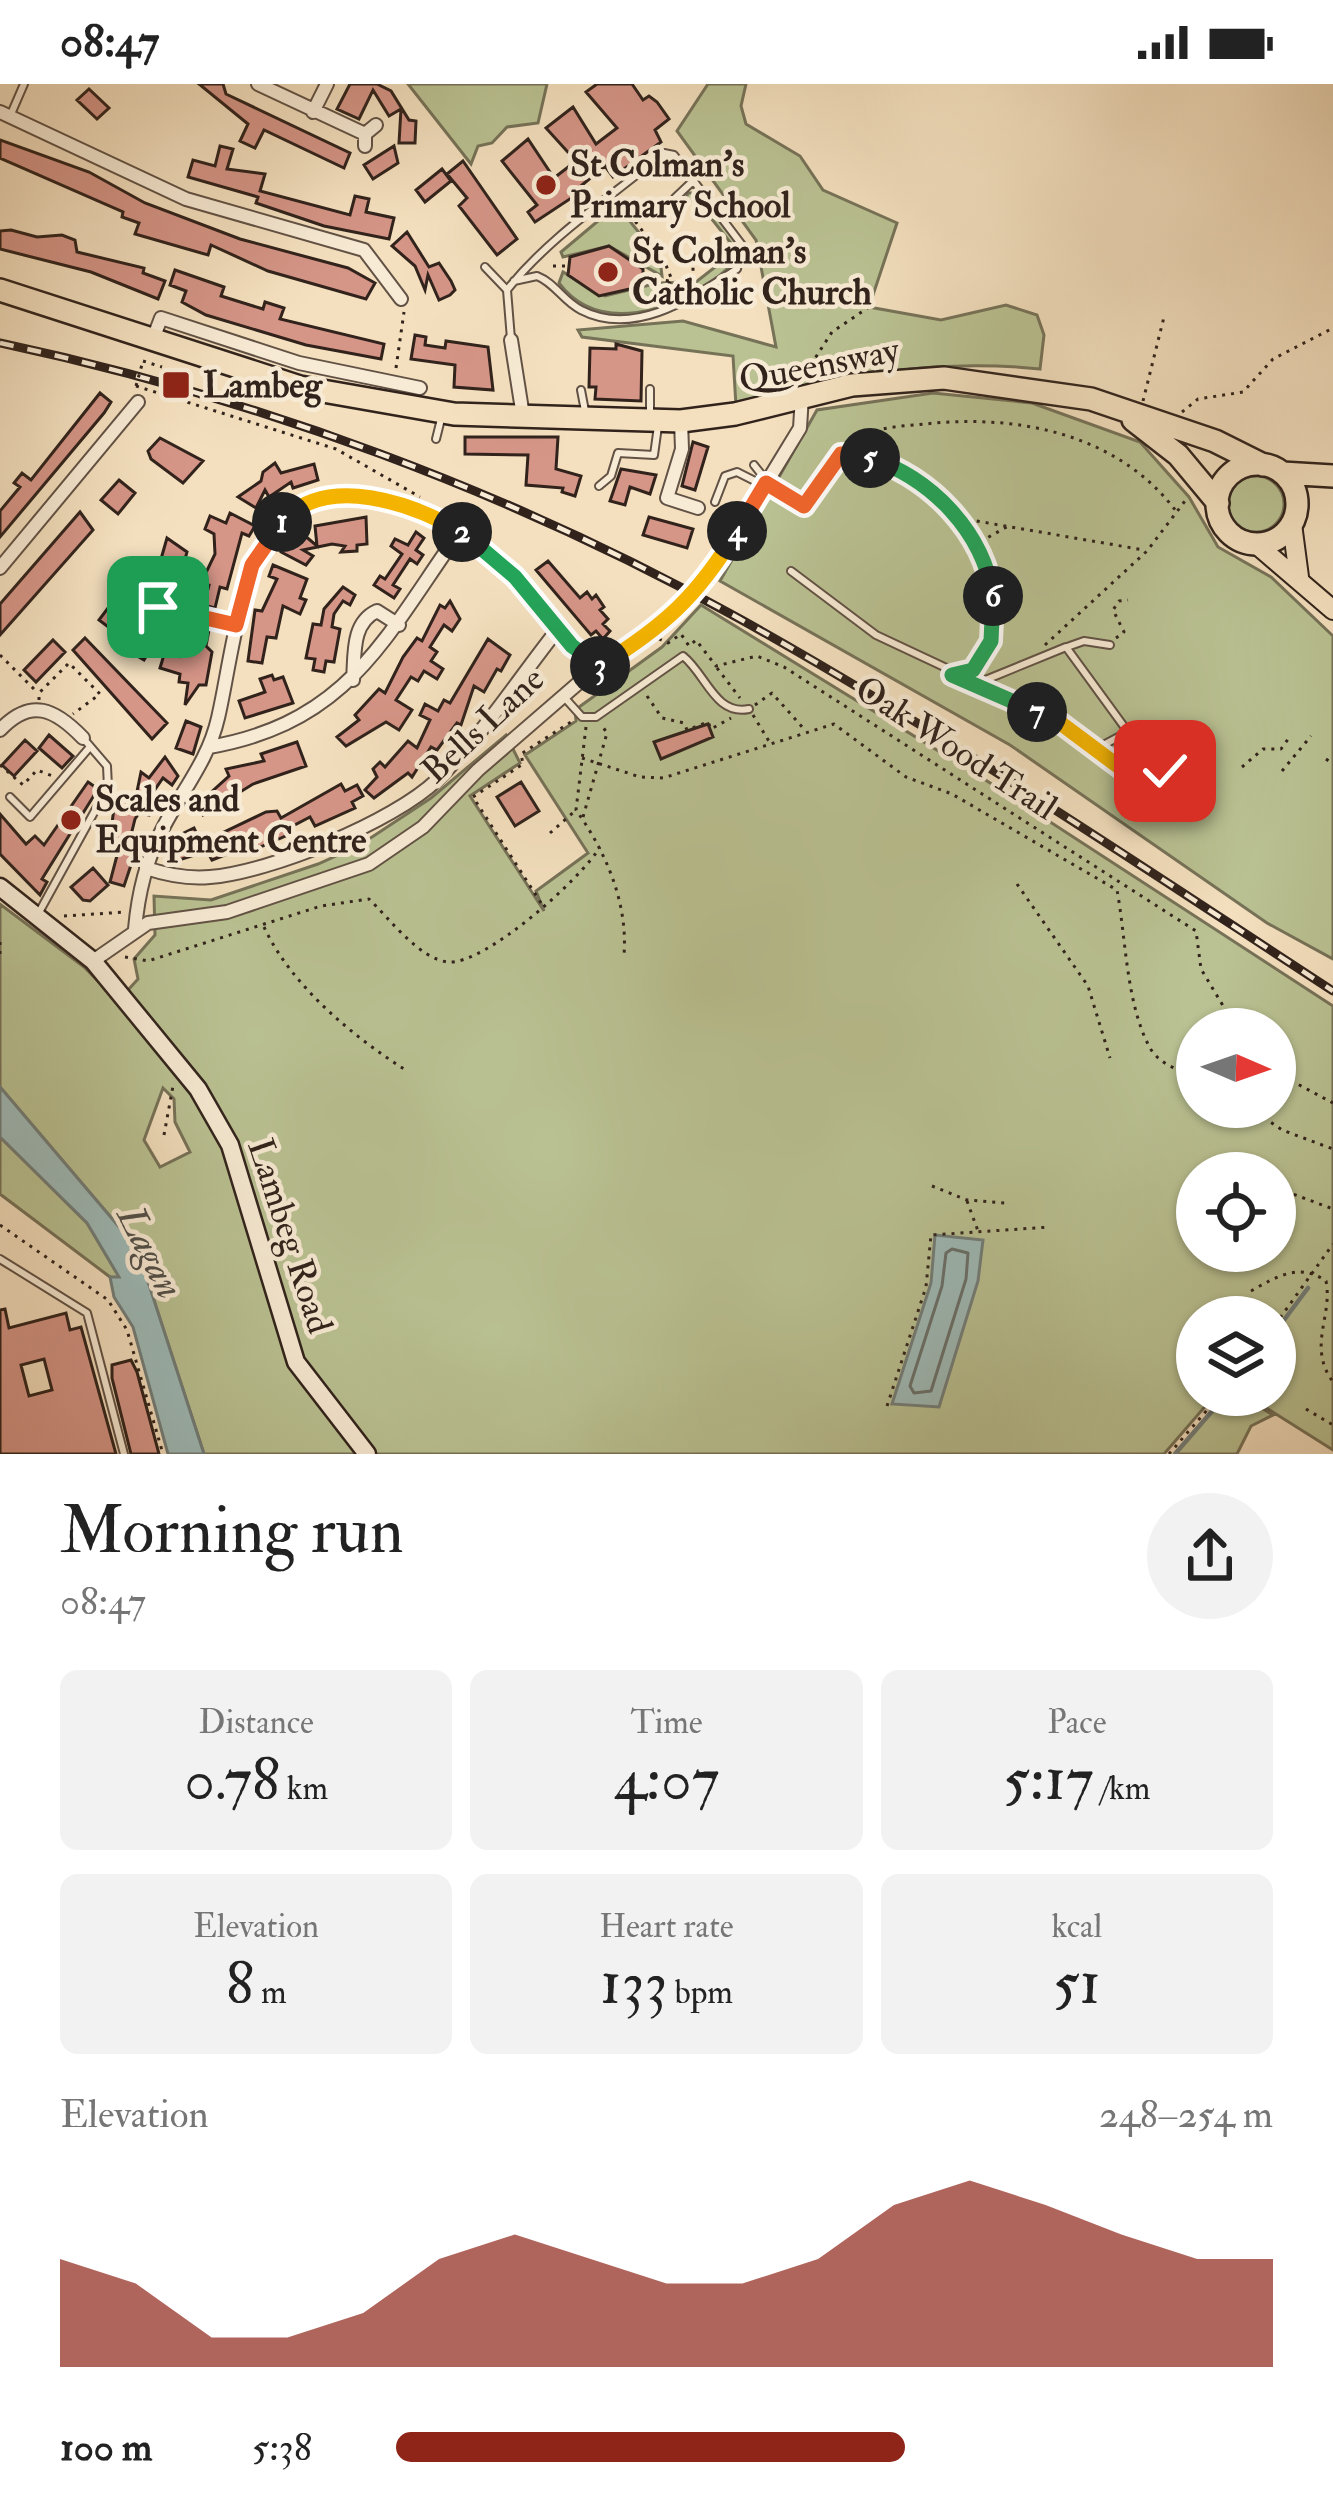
<!DOCTYPE html>
<html lang="en">
<head>
<meta charset="utf-8">
<style>
  :root { --surface:#fff; --page:#f2f2f2; --text:#222; --muted:#767676; --accent:#8f2418 }
  body { margin:0; font-family:"IM FELL Double Pica",serif; background:var(--page); color:var(--text); height:100vh; display:flex; flex-direction:column; font-size:45px; white-space:nowrap }
  * { box-sizing:border-box; margin:0 }
  p { font-size:39px; color:var(--muted) }
  .icon { flex:none; width:66px; height:66px; fill:none; stroke:currentColor; stroke-width:2; stroke-linecap:round; stroke-linejoin:round }
  .map { position:relative; height:1370px; overflow:hidden }
  .side { display:flex; flex-direction:column; background:var(--surface); flex:1 }
  .side>* { flex:none }
  .needle { width:78px; rotate:92deg }
  .tools { position:absolute; left:1176px; top:924px; display:grid; gap:24px }
  .tools a { display:grid; place-items:center; width:120px; height:120px; border-radius:50%; background:var(--surface); box-shadow:0 3px 9px #0004; font-size:60px }
  .pin { position:absolute; display:grid; place-items:center; width:102px; height:102px; color:#fff; margin:-51px; border-radius:24px; box-shadow:0 6px 18px #0006 }
  .km { position:absolute; width:60px; height:60px; margin:-30px; border-radius:50%; background:#222; color:#fff; font-size:33px; line-height:60px; text-align:center }
  .round { display:grid; place-items:center; flex:none; width:126px; height:126px; border-radius:63px; background:var(--page) }
  .overview { display:flex; align-items:center; justify-content:space-between; height:204px; padding:0 60px }
  h1 { font-size:66px; font-weight:600; line-height:90px }
  .stats { display:grid; grid-template-columns:repeat(3,1fr); gap:18px; height:204px; padding:12px 60px }
  .stats div { display:grid; align-content:center; border-radius:18px; background:var(--page); text-align:center }
  .stats b { font-size:60px; font-weight:600 }
  .stats small { font-size:33px; font-weight:400 }
  .stats p { font-size:33px }
  .chart { height:336px; padding:24px 60px }
  .chart p { display:flex; justify-content:space-between }
  .chart svg { width:100%; height:216px; margin-top:12px; fill:var(--accent); opacity:.7 }
  ul { padding:0 60px; list-style:none; font-size:39px }
  li { display:grid; grid-template-columns:192px 144px 1fr; align-items:center; height:90px }
  li i { height:30px; border-radius:15px; background:var(--accent) }
  .status { display:flex; justify-content:space-between; align-items:center; height:84px; padding:0 60px; background:var(--surface); direction:ltr }
  .status svg { height:33px; fill:currentColor }
  .map>svg:first-child { display:block }
  .green { fill:#bac293; stroke:#767258; stroke-width:3; fill-rule:evenodd }
  .water { fill:#9ebbb9; stroke:#727e7a; stroke-width:3 }
  .lines { fill:none; stroke-linecap:round; stroke-linejoin:round }
  .shore { stroke:#686f6a; stroke-width:3 }
  .stream { stroke:#727e7a; stroke-width:4.5 }
  .building { fill:#d59587; stroke:#31231c; stroke-width:3; fill-rule:evenodd }
  .lane-casing { stroke:#625245; stroke-width:10 }
  .street-casing { stroke:#625245; stroke-width:16 }
  .secondary-casing { stroke:#31231c; stroke-width:21 }
  .primary-casing { stroke:#31231c; stroke-width:22 }
  .highway-casing { stroke:#31231c; stroke-width:26 }
  .path { stroke:#31231c; stroke-width:3; stroke-dasharray:3 6; stroke-linecap:butt }
  .lane { stroke:#f8ebd5; stroke-width:6 }
  .street { stroke:#f8ebd5; stroke-width:12 }
  .secondary { stroke:#f8ebd5; stroke-width:16 }
  .primary { stroke:#f4e0bf; stroke-width:18 }
  .highway { stroke:#f4e0bf; stroke-width:21 }
  .rail-casing { stroke:#31231c; stroke-width:9 }
  .rail { stroke:#f8ebd5; stroke-width:4.5; stroke-dasharray:14; stroke-linecap:butt }
  .street-bridge-casing { stroke:#625245; stroke-width:16; stroke-linecap:butt }
  .path-bridge { stroke:#31231c; stroke-width:3; stroke-dasharray:3 6; stroke-linecap:butt }
  .street-bridge { stroke:#f8ebd5; stroke-width:12 }
  .split-1-casing { stroke:#fff; stroke-width:24 }
  .split-2-casing { stroke:#fff; stroke-width:24 }
  .split-3-casing { stroke:#fff; stroke-width:24 }
  .split-4-casing { stroke:#fff; stroke-width:24 }
  .split-5-casing { stroke:#fff; stroke-width:24 }
  .split-6-casing { stroke:#fff; stroke-width:24 }
  .split-7-casing { stroke:#fff; stroke-width:24 }
  .split-8-casing { stroke:#fff; stroke-width:24 }
  .split-1 { stroke:#f0652b; stroke-width:15 }
  .split-2 { stroke:#f5b400; stroke-width:15 }
  .split-3 { stroke:#22a559; stroke-width:15 }
  .split-4 { stroke:#f5b400; stroke-width:15 }
  .split-5 { stroke:#f0652b; stroke-width:15 }
  .split-6 { stroke:#22a559; stroke-width:15 }
  .split-7 { stroke:#22a559; stroke-width:15 }
  .split-8 { stroke:#f5b400; stroke-width:15 }
  .poi-dot { fill:#8f2418; stroke:#f8ebd5; stroke-width:4.5 }
  .labels { text-anchor:middle; dominant-baseline:central; stroke-width:9; stroke-linejoin:round; paint-order:stroke }
  .poi-label { font-size:36px; font-weight:bold; fill:#31231c; stroke:#f8ebd5; text-anchor:start }
  .street-label { font-size:36px; fill:#31231c; stroke:#f8ebd5 }
  .water-label { font-size:39px; font-style:italic; fill:#52514b; stroke:#f8ebd5 }
</style>
</head>
<body>
<div class="status"><b>08:47</b><svg viewBox="0 0 49 12"><path d="M0 12V9h3v3zM5 12V6h3v6zM10 12V3h3v9zM15 12V0h3v12zM26 1h20v11H26zM47 4h2v5h-2z"/></svg></div>
<div class="map">
<svg width="1333" height="1370" viewBox="0 0 1333 1370">
  <rect width="100%" height="100%" fill="#f4e0bf"/>
  <filter id="stains"><feTurbulence type="fractalNoise" baseFrequency=".00167" numOctaves="4"/><feColorMatrix values="0 0 0 0 .2 0 0 0 0 .09 0 0 0 0 .02 0 0 0 .5 -.17"/></filter>
  <radialGradient id="worn" r=".72"><stop offset=".6" stop-color="#630" stop-opacity="0"/><stop offset="1" stop-color="#630" stop-opacity=".3"/></radialGradient>
  <path class="green" d="M408,0H547L538,39L507,43L492,59L478,62L471,80Z
    M708,0H746L741,22L746,40L800,72L823,106L897,139L869,223L941,236L1006,221L1037,231L1044,251L1040,285C934,274 838,291 736,322L733,272L582,253L578,246L683,237L776,263L756,156L677,47Z
    M688,109H699C711,124 743,149 738,171C736,180 725,186 719,192C675,227 598,252 559,199L563,188L605,212L658,199L696,198L728,173L722,165L730,158L696,115L684,119Z
    M617,121L660,175L662,192L609,162L563,173L561,168Z
    M933,309L1032,319L1140,358L1189,413L1218,463L1271,493L1333,552V875L1267,839L1010,661L720,497L817,326Z
    M1228 420a28 28 0 1 1 56 0a28 28 0 1 1-56 0Z
    M701,521L984,695L1333,922V1366L1246,1311H1275V1233H1197V1311H1215L1164,1370H204L137,1164L0,1003V820L84,883L118,917L138,895L134,875L155,851L154,812L211,816L318,780L360,761L431,714L506,651L520,679L470,712L544,827L536,807L588,769L525,671L576,637L575,626L662,563ZM1197,945H1275V1023H1197ZM163,1004L174,1015L175,1038L190,1068L160,1083L144,1056ZM1197,1089H1275V1167H1197Z
    M0,1053L87,1139L120,1194L110,1193L0,1110Z
    M1226,1311H1241L1273,1331L1251,1342L1237,1370H1175Z"/>
  <path class="water" d="M0,1003L137,1164L204,1370H168L133,1243L114,1213L110,1193H119L87,1139L0,1053Z
    M935,1151L983,1156L978,1197L939,1323L892,1320L931,1199Z"/>
  <g class="lines">
    <path class="shore" d="M952,1165L968,1169L966,1195L931,1307L914,1309L910,1302L942,1202L946,1169Z"/>
    <path class="stream" d="M1275,1248L1308,1204
      M1175,1370L1226,1311"/>
  </g>
  <path class="building" d="M199,0H223L226,10L350,69L344,84L264,46L255,64L240,57L248,40Z
    M350,0H377L391,7L409,36L416,37L415,59H399L401,25L389,32L373,6L359,35L337,25Z
    M597,0H632L643,16L649,12L657,18L669,35L655,46L661,58L613,93L605,82L582,101L585,105L535,138L528,128L537,121L502,77L528,55L554,94L576,77L546,44L573,23L596,60L617,44L586,8Z
    M89,5L109,24L97,35L77,16Z
    M0,56L89,88L145,119L240,155L348,184L375,199L366,215L268,187L211,161L208,171L135,150L139,139L122,133L123,128L0,74Z
    M220,62L233,65L227,85L265,90L260,107L350,131L355,112L369,115L366,128L394,134L389,155L324,142L256,119L258,113L188,93L193,76L215,82Z
    M394,62L398,79L373,95L364,81Z
    M463,77L517,155L497,171L459,122L467,114L447,90Z
    M442,85L451,97L425,118L416,106Z
    M11,146L37,153L62,151L75,156L77,168L144,184L143,189L165,197L158,215L91,188L0,165V147Z
    M407,148L429,183L439,179L451,197L455,206L450,211L439,216L428,191L425,206L415,182L392,162Z
    M609,162L643,185V202L599,212L568,191L570,173Z
    M175,186L224,203L221,212L263,225L265,218L284,224L280,235L384,260L381,275L306,261L206,231L182,218L186,207L170,201Z
    M415,251L426,253L425,261L445,264L446,257L488,263L493,306L454,303L455,281L411,275Z
    M616,260L642,267L641,317L595,315L596,303H589L590,264L616,265Z
    M100,309L111,318L104,329L0,453V427L20,403L14,399L22,389L31,396Z
    M465,353H558L556,385L581,392L575,412L562,408L563,404L526,401L528,371L465,370Z
    M160,354L203,377L183,399L151,375L148,367Z
    M693,358L708,363L695,406L682,402Z
    M275,379L281,389L314,380L318,396L293,404L291,398L269,413L265,406L256,424L238,413L261,397L263,388Z
    M621,385L656,391L650,410L630,403L625,421L610,417Z
    M119,396L135,409L118,430L101,416Z
    M80,428L93,446L0,551V520Z
    M230,429L255,442L249,452L242,449L227,505L220,503L215,524L204,521L209,501L201,499L215,470L214,450L205,445L210,432L226,439Z
    M366,433L367,460L357,461V467L341,468L345,462L332,460L303,466L313,472L306,481L281,468L283,453L297,460L304,451L317,462L315,442Z
    M649,433L693,445L687,464L643,451Z
    M416,448L424,454L416,466L423,471L417,480L410,475L393,501L400,505L394,514L374,501L380,492L385,495L402,470L391,462L395,455L408,461Z
    M167,454L187,468L183,483L172,480L168,492L157,489Z
    M548,477L580,514L587,508L592,515L596,511L604,523L600,526L608,535L603,540L610,547L603,555L596,547L591,551L536,486Z
    M131,480L151,500L124,518L110,515L129,496L122,490Z
    M273,481L307,495L300,514L306,516L300,530L283,522L276,554L267,553L262,579L248,577L255,526L262,527L277,495L269,492Z
    M343,503L355,511L350,521L343,517L334,530L332,543L340,545L334,578L326,577L324,588L313,586L315,575L306,574L313,540L321,541L324,525Z
    M114,516L150,544L155,536L164,542L144,576L122,563L127,557L99,536Z
    M450,517L460,535L452,547L444,541L430,563L437,568L431,577L443,585L437,595L424,587L418,597L411,593L396,616L412,626L399,646L386,638L346,662L337,653L359,636L355,631L379,605L385,609L403,573L417,554L422,557L440,521L445,524Z
    M198,544L209,546L206,562L212,568L206,601H199L185,621L188,599L179,598L180,590L160,584L166,564L179,572L181,562L194,565Z
    M85,554L167,639L152,655L73,566Z
    M488,555L510,571L501,587L497,585L484,608L474,602L461,641L457,639L437,666L431,663L412,693L408,689L374,714L365,706L377,693L373,685L380,678L385,683L408,657L417,664L430,636L420,631L425,620L438,627L444,616L450,619Z
    M53,556L65,568L36,598L24,586Z
    M272,591L274,596L283,593L293,619L245,634L239,617L265,608L260,595Z
    M186,637L201,643L193,670L176,664Z
    M708,640L713,653L661,675L654,658Z
    M49,651L73,672L62,684L39,664Z
    M25,656L37,667L14,692L2,681Z
    M297,658L306,682L253,700L203,731L197,721L229,692L226,685L264,677L261,670Z
    M165,673L178,692L172,701L163,694L145,720L151,721L149,731L139,729L135,735L130,755L139,757L124,802L110,798L119,764L109,762L114,724L121,714L135,717L141,688L149,694Z
    M88,698L98,705L42,795L47,798L40,811L0,770V730L26,760L35,752L44,761Z
    M521,698L539,727L515,742L497,713Z
    M341,700L345,707L357,701L363,712L352,718L355,724L315,742L310,733L291,743L290,750L258,764L255,759L212,776L207,767L176,777L170,766L178,752L194,744L201,759L266,728L277,727L281,734Z
    M93,784L108,801L90,817L83,816L71,803Z
    M5,1225L9,1244L66,1229L70,1246L81,1243L116,1370H0V1226ZM44,1275L52,1306L29,1312L21,1281Z
    M131,1276L137,1288L159,1370H131L112,1294V1281Z"/>
  <g class="lines">
    <defs>
      <path id="lane" d="M11,30L24,0
        M675,114L694,96
        M485,183L507,206
        M511,255L507,206C550,152 611,113 664,69L674,71L742,161L737,185C693,213 635,254 581,226C563,217 555,199 537,192L514,197
        M581,306L585,327
        M650,329V305
        M436,355L442,331
        M754,381L765,395
        M599,402L611,392L618,369L654,371L658,342
        M715,418L725,392L737,388L804,422
        M791,487L876,551L1055,635L1094,666L1128,648
        M1067,563L1084,557L1110,561
        M978,599L1066,563L1128,648L1165,687
        M564,613L582,633H596L683,572C706,590 715,632 749,625
        M1094,666L1147,698L1163,685
        M10,713L30,733L89,664
        M37,832L108,703L107,682L83,654
        M0,1175L87,1229L124,1370"/>
      <path id="street" d="M258,0L365,50
        M0,28L186,115L364,166L401,215
        M313,28L327,0
        M365,62V50L376,41
        M153,255L161,234L299,279L420,304
        M511,256L523,332
        M681,337L682,365L667,414L698,424
        M0,484L138,318
        M709,493L800,344L802,312
        M158,523L236,541
        M603,580L678,528
        M353,596C355,571 351,539 377,527L399,541
        M0,646C31,613 55,625 83,654
        M209,663C351,638 385,552 461,446
        M146,784C167,791 188,795 210,793C271,788 393,738 437,696C482,652 519,594 558,545
        M93,877L148,839L227,828L369,780L423,743L478,686L597,583C547,543 515,485 462,447C437,430 406,422 377,415C244,383 238,549 218,634C208,678 180,709 161,748C145,779 138,811 135,845"/>
      <path id="secondary" d="M597,583L603,580
        M0,803L93,877L198,1005L230,1061L296,1278L367,1370"/>
      <path id="primary" d="M1292,440L1299,493
        M1256,460L1333,526"/>
      <path id="highway" d="M0,206L300,303L454,330L681,337L735,330L852,301L944,294L1091,315L1215,357L1263,381
        M1133,336L1178,371L1218,419
        M1217 420a40 40 0 1 1 80 0a40 40 0 1 1-80 0Z
        M1282,389L1333,392"/>
    </defs>
    <use href="#lane" class="lane-casing"/>
    <use href="#street" class="street-casing"/>
    <use href="#secondary" class="secondary-casing"/>
    <use href="#primary" class="primary-casing"/>
    <use href="#highway" class="highway-casing"/>
    <path class="path" d="M619,116L663,174L672,196L652,220
      M623,120L633,125L644,120
      M553,182H570
      M648,194L684,199L693,194V183
      M143,277L162,283
      M396,284L404,228
      M801,296L832,248L869,223
      M136,302L336,365L420,413
      M1143,317L1164,233
      M1182,328L1198,315L1243,308L1273,275L1333,244
      M842,370C943,382 1032,488 974,586
      M808,416C820,396 834,370 853,357C874,343 901,342 925,340C1017,330 1117,349 1176,427
      M959,434L1144,466
      M983,470L987,454L1010,441
      M1116,554L1124,548L1113,526L1119,517L1128,516
      M659,555L668,559L681,550L689,562L696,556L716,582L757,572L784,583L1196,847L1201,885L1237,945
      M1045,561L1147,467L1188,413
      M0,571L37,608
      M717,584L740,614
      M647,612L662,634L684,639L687,646L708,638L711,645L731,634
      M39,616V609L69,579L100,610L73,630
      M755,621L772,609L803,644
      M753,631L770,659
      M586,643L576,726C606,768 628,819 624,871
      M582,674L640,693L663,694L834,640L906,693L952,710L1117,806C1126,854 1126,920 1150,964C1160,981 1179,986 1197,993
      M1326,675L1333,680
      M0,681L23,701L37,686L55,693
      M1242,683L1263,665H1281L1291,651
      M1282,687L1311,652
      M583,733L607,649L603,643
      M550,749L576,726
      M1017,800L1088,902L1110,974
      M541,819L473,713L523,680L521,670L574,636
      M64,832L126,828
      M264,843C291,901 351,951 404,985
      M0,858V874
      M125,873L148,877L321,822L369,815C389,834 419,875 448,878C485,881 581,795 600,763
      M1275,988L1333,1019
      M1249,1023L1282,1046L1333,1065
      M164,1051L173,1002
      M932,1102L967,1116L1005,1119
      M1277,1104L1333,1125
      M967,1117L978,1147
      M0,1141L108,1216L127,1246L163,1370
      M1251,1207C1276,1193 1299,1178 1326,1197C1333,1233 1307,1262 1333,1298
      M1275,1241L1333,1160
      M887,1322L926,1203L931,1151L1050,1143
      M1306,1325L1333,1341
      M1169,1370L1220,1311"/>
    <use href="#lane" class="lane"/>
    <use href="#street" class="street"/>
    <use href="#secondary" class="secondary"/>
    <use href="#primary" class="primary"/>
    <use href="#highway" class="highway"/>
    <defs>
      <path id="rail" d="M0,259C254,313 512,408 740,535C943,648 1138,780 1333,907"/>
    </defs>
    <use href="#rail" class="rail-casing"/>
    <use href="#rail" class="rail"/>
    <defs>
      <path id="street-bridge" d="M678,528L709,493"/>
    </defs>
    <use href="#street-bridge" class="street-bridge-casing"/>
    <path class="path-bridge" d="M136,302L143,277"/>
    <use href="#street-bridge" class="street-bridge"/>
  </g>
  <g class="lines">
    <defs>
      <path id="split-1" d="M158,523L236,541L252,481L282,438"/>
      <path id="split-2" d="M282,438C327,388 413,420 462,448"/>
      <path id="split-3" d="M462,448L515,493L572,562L600,582"/>
      <path id="split-4" d="M600,582C664,542 697,513 737,447"/>
      <path id="split-5" d="M737,447L766,399L804,422L841,370L870,374"/>
      <path id="split-6" d="M870,374C931,394 983,447 993,512"/>
      <path id="split-7" d="M993,512L991,557L973,586L952,591L1037,628"/>
      <path id="split-8" d="M1037,628L1055,635L1138,697L1165,687"/>
    </defs>
    <use href="#split-1" class="split-1-casing"/>
    <use href="#split-2" class="split-2-casing"/>
    <use href="#split-3" class="split-3-casing"/>
    <use href="#split-4" class="split-4-casing"/>
    <use href="#split-5" class="split-5-casing"/>
    <use href="#split-6" class="split-6-casing"/>
    <use href="#split-7" class="split-7-casing"/>
    <use href="#split-8" class="split-8-casing"/>
    <use href="#split-1" class="split-1"/>
    <use href="#split-2" class="split-2"/>
    <use href="#split-3" class="split-3"/>
    <use href="#split-4" class="split-4"/>
    <use href="#split-5" class="split-5"/>
    <use href="#split-6" class="split-6"/>
    <use href="#split-7" class="split-7"/>
    <use href="#split-8" class="split-8"/>
  </g>
  <g class="poi-dot">
    <circle cx="546" cy="101" r="12"/>
    <circle cx="608" cy="188" r="12"/>
    <rect x="161" y="286" width="30" height="30" rx="6"/>
    <circle cx="71" cy="736" r="12"/>
  </g>
  <g class="labels">
    <g class="poi-label">
      <text x="570" y="80">St Colman's<tspan x="570" dy="41">Primary School</tspan></text>
      <text x="632" y="167">St Colman's<tspan x="632" dy="41">Catholic Church</tspan></text>
      <text x="203" y="301">Lambeg</text>
      <text x="95" y="715">Scales and<tspan x="95" dy="41">Equipment Centre</tspan></text>
    </g>
    <g class="street-label">
      <text transform="translate(819 281) rotate(-11)">Queensway</text>
      <text transform="translate(483 641) rotate(-43)">Bells Lane</text>
      <text transform="translate(956 664) rotate(33)">Oak Wood Trail</text>
      <text transform="translate(290 1152) rotate(72)">Lambeg Road</text>
    </g>
    <g class="water-label">
      <text transform="translate(150 1168) rotate(63)">Lagan</text>
    </g>
  </g>
  <rect width="100%" height="100%" filter="url(#stains)"/>
  <rect width="100%" height="100%" fill="url(#worn)"/>
</svg>
<div class="tools">
<a><svg class="needle" viewBox="-14 -14 28 28"><path d="M0-13l5 13h-10z" fill="#e53935"/><path d="M0 13l5-13h-10z" fill="#767676"/></svg></a>
<a><svg class="icon" aria-label="locate" viewBox="0 0 24 24"><circle cx="12" cy="12" r="6"/><path d="M12 2v4M12 18v4M2 12h4M18 12h4"/></svg></a>
<a><svg class="icon" aria-label="layers" viewBox="0 0 24 24"><path d="M12 4l9 5-9 5-9-5zM3 14l9 5 9-5"/></svg></a>
</div>
<div class="pin" style="left:158px;top:523px;background:#1e9e55"><svg class="icon" aria-label="arrive" viewBox="0 0 24 24"><path d="M6 21V4h12l-3 4 3 4H6"/></svg></div>
<div class="pin" style="left:1165px;top:687px;background:#d93025"><svg class="icon" aria-label="check" viewBox="0 0 24 24"><path d="M5 12l5 5 9-10"/></svg></div>
<b class="km" style="left:282px;top:438px">1</b>
<b class="km" style="left:462px;top:448px">2</b>
<b class="km" style="left:600px;top:582px">3</b>
<b class="km" style="left:737px;top:447px">4</b>
<b class="km" style="left:870px;top:374px">5</b>
<b class="km" style="left:993px;top:512px">6</b>
<b class="km" style="left:1037px;top:628px">7</b>
</div>
<section class="side">
<div class="overview"><div><h1>Morning run</h1><p>08:47</p></div><a class="round"><svg class="icon" aria-label="share" viewBox="0 0 24 24"><path d="M12 15V3M7 8l5-5 5 5M5 13v7h14v-7"/></svg></a></div>
<div class="stats">
<div><p>Distance</p><b>0.78<small> km</small></b></div>
<div><p>Time</p><b>4:07</b></div>
<div><p>Pace</p><b>5:17<small> /km</small></b></div>
</div>
<div class="stats">
<div><p>Elevation</p><b>8<small> m</small></b></div>
<div><p>Heart rate</p><b>133<small> bpm</small></b></div>
<div><p>kcal</p><b>51</b></div>
</div>
<div class="chart"><p><span>Elevation</span>248–254 m</p>
<svg viewBox="0 0 160 44" preserveAspectRatio="none"><path d="M0 44V22L10 27L20 38L30 38L40 33L50 22L60 17L70 22L80 27L90 27L100 22L110 11L120 6L130 11L140 17L150 22L160 22V44z"/></svg>
</div>
<ul>
<li><b>100 m</b>5:38<i style="width:58%"></i></li>
</ul>
</section>
</body>
</html>
